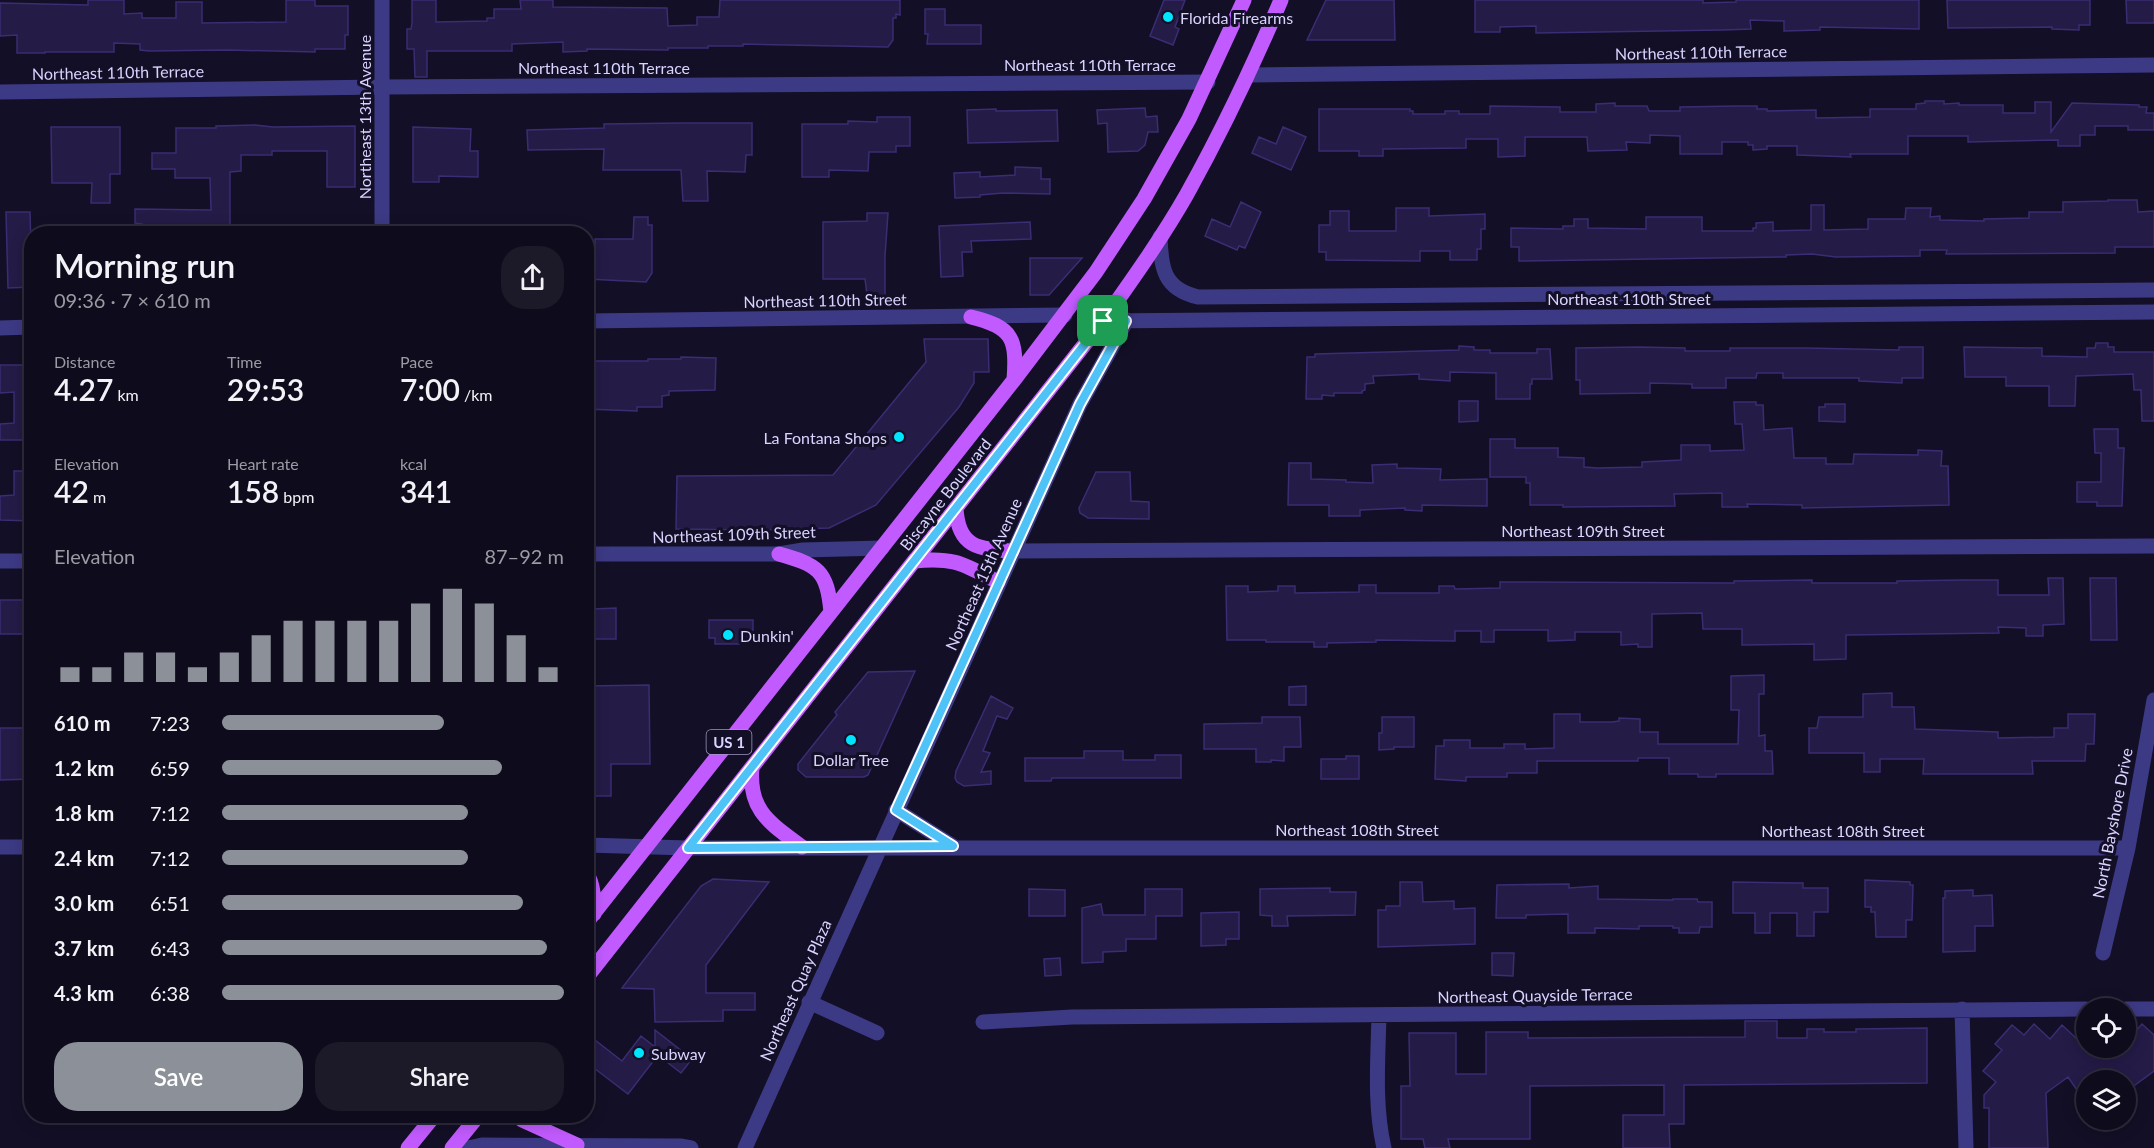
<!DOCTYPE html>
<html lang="en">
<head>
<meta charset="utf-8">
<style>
  :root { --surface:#0e0b1c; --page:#1c1929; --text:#f1f3f6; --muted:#9b9ba3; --line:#2e2b3b; --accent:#8c9099 }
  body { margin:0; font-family:Lato,sans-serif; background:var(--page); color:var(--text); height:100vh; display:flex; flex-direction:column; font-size:22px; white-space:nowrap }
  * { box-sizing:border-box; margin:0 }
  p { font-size:20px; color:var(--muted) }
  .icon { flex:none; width:33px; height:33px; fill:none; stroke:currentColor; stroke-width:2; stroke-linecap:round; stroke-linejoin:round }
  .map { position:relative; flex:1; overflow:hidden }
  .side { position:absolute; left:24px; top:226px; width:570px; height:897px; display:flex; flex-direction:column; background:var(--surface); border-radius:24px; box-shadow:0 3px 15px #0003,0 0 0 2px var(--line) }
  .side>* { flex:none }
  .controls { position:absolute; left:2076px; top:998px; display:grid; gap:12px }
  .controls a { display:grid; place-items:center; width:60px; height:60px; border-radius:50%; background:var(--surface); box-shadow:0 3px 15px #0003,0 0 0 2px var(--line); font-size:30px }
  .pin { position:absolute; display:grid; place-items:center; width:51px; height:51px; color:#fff; margin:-26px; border-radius:12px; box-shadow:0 3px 9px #0006 }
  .round { display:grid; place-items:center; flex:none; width:63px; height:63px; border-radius:24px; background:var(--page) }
  .summary { display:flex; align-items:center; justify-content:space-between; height:102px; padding:0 30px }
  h1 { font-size:33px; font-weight:600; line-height:45px }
  .stats { display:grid; grid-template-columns:repeat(3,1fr); gap:9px; height:102px; padding:6px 30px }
  .stats div { display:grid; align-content:center }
  .stats b { font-size:30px; font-weight:600 }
  .stats small { font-size:16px; font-weight:400 }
  .stats p { font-size:16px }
  .chart { height:168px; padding:12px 30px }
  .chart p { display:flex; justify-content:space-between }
  .chart svg { width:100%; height:108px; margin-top:6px; stroke:var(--accent); stroke-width:6 }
  .button { display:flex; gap:12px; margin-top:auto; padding:12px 30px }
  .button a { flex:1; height:69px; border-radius:24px; background:var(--accent); color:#fff; font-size:24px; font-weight:600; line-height:69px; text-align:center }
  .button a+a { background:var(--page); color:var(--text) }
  ul { padding:0 30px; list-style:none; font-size:20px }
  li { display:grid; grid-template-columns:96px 72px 1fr; align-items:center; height:45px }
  li i { height:15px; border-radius:8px; background:var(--accent) }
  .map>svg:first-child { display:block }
  .building { fill:#241b47; stroke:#3b2d73; stroke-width:1.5 }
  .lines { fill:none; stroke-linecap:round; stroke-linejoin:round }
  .minor { stroke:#3d3a85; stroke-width:15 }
  .major { stroke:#c25bff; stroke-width:15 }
  .route-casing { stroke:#fff; stroke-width:12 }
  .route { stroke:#4fc3f7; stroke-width:8 }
  .poi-dot { fill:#00e5ff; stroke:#130f26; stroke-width:2 }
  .labels { text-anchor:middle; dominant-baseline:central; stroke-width:6; stroke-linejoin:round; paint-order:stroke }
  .shield { fill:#130f26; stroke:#9e99be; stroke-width:1.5 }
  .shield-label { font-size:15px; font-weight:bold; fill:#d9d4ff }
  .poi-label { font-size:16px; fill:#d9d4ff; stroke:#130f26; text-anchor:start }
  .street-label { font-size:16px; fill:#d9d4ff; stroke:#130f26 }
</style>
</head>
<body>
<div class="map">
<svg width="2154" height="1148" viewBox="0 0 2154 1148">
  <rect width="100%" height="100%" fill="#130f26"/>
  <path class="building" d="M88,0H124V14L142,13V18H176V2H202V23L286,22V0H315V6H348V35H345V49H315V52L227,50L149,51L140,50V44L114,43V52H45V53H17V35L0,36V3L88,5Z
    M412,0H436V22L487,21V18H494V9H521L520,0H553V7L667,8L668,26L697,25V17H719L720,0H900V15L896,14V18H893V40L888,47L743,44V46H708V48H668V50L587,49V51L563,52V42L512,44V51H427V77H415L414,49H407V29H411L412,23Z
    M1164,0H1185L1175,27L1179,29L1173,45L1150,36Z
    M1326,0H1394L1395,40H1307Z
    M1475,0H1703V3L1736,2V0H1919V29L1820,27V30L1784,31V21L1750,20L1751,29L1723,30L1536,33V26L1500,27V32H1475Z
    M1947,0H2090V25H2079V30L2052,29V27L1948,28Z
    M2126,0H2154V23H2127Z
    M925,9H945V25H981V44H927L928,34H925Z
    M1925,101H1944V104L1959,103V105H2003V113H2035V102H2051V132L2072,103L2139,105V107H2147L2146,113H2154V130H2128V126H2095V135H2080V146H2058V140L1968,142V136H1908V154H1850L1851,157L1797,155V146H1767V149L1753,150V145H1748V142H1722V154H1680V136L1650,135V143L1626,142L1627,150L1588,151L1587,137H1525V156L1498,157V139H1466V148L1383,149V156H1359V151H1319V109H1410V111H1413V114H1445V111H1459V114H1490V106L1560,107V112H1596V104L1615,103V106H1647L1649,111H1680V107L1737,106H1757V109H1767V111L1816,110V118L1870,117V109H1916V104L1925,103Z
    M1145,108L1146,117L1157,116L1158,132H1148L1145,145L1138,151L1108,152L1107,123L1098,124L1097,110Z
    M996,109V111L1057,110L1058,141L968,143L967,110Z
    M877,117H910V146H896V152H869L868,171L829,170V177H802V124H848V121L877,122Z
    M683,123H752V155H746L745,172L707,171L708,201H683L681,170H603L604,149L528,150L527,130L604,128V124Z
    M255,125L273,127L355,126V187H327V151H272V155H241V171L230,172V226H198L199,233H171V226H141L142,224L135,223V209L211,210L210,178H175V169H152V153H176V128H216V126Z
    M51,127H120V174H110V203H91L92,183H52Z
    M413,127L471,129L470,151H478V177L439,176V182H413Z
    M1283,127L1306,137L1291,170L1252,153L1259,137L1276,144Z
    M1015,167L1041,168V179H1050V194L1003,193L980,195V197L955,198L954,173L980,172V177L1015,175Z
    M2108,200H2137L2138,212L2154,211V247H2115V253L1946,254L1947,250H1920V256L1836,257L1812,254L1786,255V257L1519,261V247H1511V228L1563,229V226H1574V219H1588V228L1646,229V217H1702V231H1753V228H1756V223L1773,222V231L1811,230V205H1824V230L1868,229V219H1905L1906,208H1931L1930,217L1940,216V220L1984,221V219L2029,218V212H2063V202L2108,201Z
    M1241,202L1261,212L1245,248L1239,246L1237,250L1205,236L1212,219L1230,227Z
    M1396,208H1429V216L1485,214V229H1481V249H1477V260H1450V251H1420V261L1326,260V252H1319V225H1330V211H1349V231H1396Z
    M6,212H30L32,287L8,288Z
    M867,213H888L885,256V295H867L865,279H823V222L867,221Z
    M634,217H648V225H652V273L646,282L587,279L588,249L595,250V239H633Z
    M1030,222L1031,239L971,241L972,252H962L963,276L941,277L939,226Z
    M1030,258H1082L1049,295H1030Z
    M924,339H988L989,372H974V383L959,407L876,505L829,528L760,530L676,529L677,476L833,475L926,362Z
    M2096,343H2108V347H2114V352H2154V421H2142L2141,390H2134L2133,374L2076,376L2075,406H2049V386H2006V377H1965L1964,347L2042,348V356L2087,357V348H2095Z
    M1459,346L1474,347V350H1490V353H1537V349H1550L1552,379H1532V384H1530V399H1496V373L1450,372V381L1419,379V374L1373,376L1374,383L1365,384V390L1362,391V393H1334V396L1322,395V399H1306L1307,357H1315V354L1459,350Z
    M1639,347L1685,348V351H1730V348H1806L1899,350V347H1923V378H1902V383L1859,381V378H1783V373H1757L1756,378H1726V388H1692V384L1650,383V393L1580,394V380H1576V348Z
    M681,357L716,358L715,390L669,391V395L662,396V407H637V411L586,409V361H648V359H681Z
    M0,365H32V440H0V424L14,423V392L0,393Z
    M1459,401H1478V421L1459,422Z
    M1734,402H1756V405H1763L1764,430L1792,428L1794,458H1826V464H1853L1854,454L1918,455V450L1942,451L1941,466H1948L1949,505L1802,508V505L1747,504L1748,507H1722V493L1674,494L1675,506L1563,507V505H1530V483H1526V477H1490V439H1515V448H1558V457L1584,458V467L1597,468L1642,467V462L1681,460V445H1710V451L1744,450L1742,424H1735Z
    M1825,404H1845V422L1819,421V407H1825Z
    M2094,429H2118V448H2124L2122,506H2097V502H2077V482H2101V453H2095Z
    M1289,463H1311V479L1346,480V482L1373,483L1372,465L1397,464V468L1441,469L1440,480L1487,479V506L1422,505V511L1405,510V508L1360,510V516H1329V505H1288Z
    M14,471H32V521L0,520V496L14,495Z
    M1096,472H1130L1131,501L1149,502V519L1088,518L1080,513L1079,508Z
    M2048,578H2063L2064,624L2043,625V636H2026V628L1998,627L1999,633L1846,635V659L1814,660V644L1742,645V629H1703L1702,613L1652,614V647H1638V644L1621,645V632H1575V640L1548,641V630H1494V642H1481V631H1455V641L1376,640V642L1327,643V647H1314V642H1266V640H1227L1226,586H1248V592L1278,591V586H1295V593L1359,592V585H1376V593H1439V586H1454L1455,589L1500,588V582L1734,583V581L1812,580V583H1897V581L1964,580H1998V595H2049Z
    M2090,578H2116L2117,640H2091Z
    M0,600H32V634H0Z
    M616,608V639H592V609Z
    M709,620H753V642H747V644H715V638H709Z
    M915,671L868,775L864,777H806L798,770V764L837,715L835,712L868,672Z
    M1764,675V694H1759V736L1765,735V751H1772L1773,774H1716V777H1698V774H1669V758H1638V761H1537V773H1507V777H1466V781L1435,779L1436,746H1444V740H1470V748H1504V744H1525V749L1554,748V714H1580V722H1612L1619,721V718L1640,719V732H1658V744H1738L1739,710H1731V676Z
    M649,685L650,764H611V796H586V686Z
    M1306,686V705H1289V687Z
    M1892,693V707H1914L1915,729L1998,732V738L2054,737V728H2068V714H2095L2094,744H2086L2085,761H2032L2033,774H1923L1924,759H1880V772H1864V753H1809V728H1817L1819,717H1863V694Z
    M991,696L1013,708L1007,719L997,716L983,751L990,753L981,772L991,771V784L964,786L957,782L955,778L956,771Z
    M1262,717H1300L1301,747H1284V761L1271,760V762H1256V749H1204V724L1262,723Z
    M1382,717H1414V747H1394V749L1379,750V733H1382Z
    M0,728H32V779L0,780Z
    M1084,751H1123V760H1155V755H1181V778H1052L1051,781H1025V758H1084Z
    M1346,756H1359V779H1321V759H1346Z
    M713,879L769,882L706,965V993H755V1010H723V1021L655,1022L654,989L622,988L701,886Z
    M1865,880L1910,882V885H1913L1912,920H1906V937H1876L1875,912H1871V907H1865Z
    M1400,882H1422L1423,902L1454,901V909L1475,908V944L1378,947V910H1386V906H1400Z
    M1733,882L1803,883V888H1828V912H1814V936H1797V913H1770V933H1755V913H1733Z
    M1569,884V888L1598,886V899L1673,900V899H1697L1698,902H1712V927H1700L1699,933H1679V928H1673V926H1639V929L1595,928V933H1568V914L1526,915V918H1496L1497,885Z
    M1330,888V892H1356L1355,915L1287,916L1288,926H1272V916L1260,915V889Z
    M1029,889L1065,890V916H1029Z
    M1145,889H1182V916H1156V939H1126V951L1103,952V962L1082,963V908L1101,904L1103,915H1145Z
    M1973,890V896L1992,895L1993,926H1975V951L1943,952V898H1945V891Z
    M1239,912V939H1226V945L1201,946V913Z
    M1492,953H1514L1513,976L1492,975Z
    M1060,958L1061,975L1045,976L1044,959Z
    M1745,1021H1777V1038H1807V1029H1824V1032H1856V1029L1927,1028V1083L1684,1085V1124H1669L1670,1148H1623V1115H1664V1085L1530,1086V1139H1448L1450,1148H1425L1423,1139H1401V1086H1410L1409,1033H1456V1074H1486V1032H1528V1038L1745,1037Z
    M2034,1024L2050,1039L2062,1025L2076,1038L2086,1027V1047H2126V1042L2142,1024L2154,1035V1071L2131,1088L2126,1080H2086L2077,1090L2068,1077L2046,1093L2048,1148H1989V1108H1984V1095L1996,1082L1983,1071L2002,1050L1995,1044L2012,1025L2024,1035Z
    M655,1030L692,1059L681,1073L658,1055L628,1094L586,1062V1033L622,1061L641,1036L655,1047Z"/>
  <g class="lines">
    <path class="minor" d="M382,0V234
      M1249,75L2154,65
      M0,92L382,87L1208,82
      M1160,237C1161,269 1164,289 1198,297L2154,290
      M586,321L1065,315
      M1103,321L2154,312
      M0,328L32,327
      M1012,551L2154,546
      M586,554H779L803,550L882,548
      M0,561H32
      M896,810L953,846
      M586,845L688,848H2128
      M0,847H32
      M2103,953L2128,848L2154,700
      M809,1002L877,1033
      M1962,1009L1966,1148
      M2126,1009H2154
      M1379,1015C1378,1059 1374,1105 1384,1148
      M983,1022L1072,1017L2086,1009
      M468,1148L482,1145L680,1146L691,1148
      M745,1148L1080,404L1127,320"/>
    <path class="major" d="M971,317C1013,327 1017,339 1014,380
      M956,508C958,548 979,549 1012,551
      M779,554C818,565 827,570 831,612
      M914,561C955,557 963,564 998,582
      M752,767C748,811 770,823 802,847
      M586,872C594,885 594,899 594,914
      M586,923L1014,380L1096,272L1144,199L1189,119L1244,0
      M586,978L1103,321C1132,280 1162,238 1187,194C1222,131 1253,66 1281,0
      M519,1116L522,1120L577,1145
      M408,1148L434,1116
      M452,1148L478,1116"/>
  </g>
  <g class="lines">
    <defs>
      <path id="route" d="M1103,321H1126L1080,404L896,810L953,846L688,848Z"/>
    </defs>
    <use href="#route" class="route-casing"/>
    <use href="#route" class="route"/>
  </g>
  <g class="poi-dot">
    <circle cx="1168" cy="17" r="6"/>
    <circle cx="899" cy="437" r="6"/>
    <circle cx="728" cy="635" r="6"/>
    <circle cx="851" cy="740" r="6"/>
    <circle cx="639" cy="1053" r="6"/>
  </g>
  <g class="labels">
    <rect class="shield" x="706.5" y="730" width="45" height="24" rx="4.5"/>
    <g class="shield-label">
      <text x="729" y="742">US 1</text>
    </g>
    <g class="poi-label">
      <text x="1180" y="17">Florida Firearms</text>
      <text x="887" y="437" text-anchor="end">La Fontana Shops</text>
      <text x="740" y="635">Dunkin'</text>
      <text x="851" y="759" text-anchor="middle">Dollar Tree</text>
      <text x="651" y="1053">Subway</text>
    </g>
    <g class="street-label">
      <text transform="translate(1701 52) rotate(-1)">Northeast 110th Terrace</text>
      <text x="1090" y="64">Northeast 110th Terrace</text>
      <text x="604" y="67">Northeast 110th Terrace</text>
      <text transform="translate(118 72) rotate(-1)">Northeast 110th Terrace</text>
      <text transform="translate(364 117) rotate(-90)">Northeast 13th Avenue</text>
      <text x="1629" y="298">Northeast 110th Street</text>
      <text transform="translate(825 300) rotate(-1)">Northeast 110th Street</text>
      <text transform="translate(945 494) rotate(-52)">Biscayne Boulevard</text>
      <text x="1583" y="530">Northeast 109th Street</text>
      <text transform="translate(734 534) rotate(-2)">Northeast 109th Street</text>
      <text transform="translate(983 574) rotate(-66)">Northeast 15th Avenue</text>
      <text transform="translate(2112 823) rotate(-79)">North Bayshore Drive</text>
      <text x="1357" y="829">Northeast 108th Street</text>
      <text x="1843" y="830">Northeast 108th Street</text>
      <text transform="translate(795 990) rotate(-66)">Northeast Quay Plaza</text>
      <text transform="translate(1535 995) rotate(-1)">Northeast Quayside Terrace</text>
    </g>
  </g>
</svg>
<div class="controls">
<a><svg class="icon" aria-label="locate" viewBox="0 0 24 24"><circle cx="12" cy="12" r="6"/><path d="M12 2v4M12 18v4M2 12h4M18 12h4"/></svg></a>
<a><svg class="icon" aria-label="layers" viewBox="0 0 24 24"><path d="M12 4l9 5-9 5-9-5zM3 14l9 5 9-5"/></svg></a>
</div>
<div class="pin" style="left:1103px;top:321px;background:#1e9e55"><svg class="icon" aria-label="arrive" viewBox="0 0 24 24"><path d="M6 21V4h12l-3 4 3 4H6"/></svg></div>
<section class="side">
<div class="summary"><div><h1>Morning run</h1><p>09:36 · 7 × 610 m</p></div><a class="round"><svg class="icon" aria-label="share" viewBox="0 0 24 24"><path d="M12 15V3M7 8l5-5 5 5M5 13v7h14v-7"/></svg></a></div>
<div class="stats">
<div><p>Distance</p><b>4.27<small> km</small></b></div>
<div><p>Time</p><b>29:53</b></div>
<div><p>Pace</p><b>7:00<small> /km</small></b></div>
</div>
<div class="stats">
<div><p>Elevation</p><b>42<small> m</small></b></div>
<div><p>Heart rate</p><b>158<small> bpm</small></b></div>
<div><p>kcal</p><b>341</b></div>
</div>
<div class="chart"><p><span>Elevation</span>87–92 m</p>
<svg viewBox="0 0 160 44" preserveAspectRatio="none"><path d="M5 44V38M15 44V38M25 44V32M35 44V32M45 44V38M55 44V32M65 44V25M75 44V19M85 44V19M95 44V19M105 44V19M115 44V12M125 44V6M135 44V12M145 44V25M155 44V38"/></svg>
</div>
<ul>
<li><b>610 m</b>7:23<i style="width:65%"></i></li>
<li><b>1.2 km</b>6:59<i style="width:82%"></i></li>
<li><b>1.8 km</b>7:12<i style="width:72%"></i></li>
<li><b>2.4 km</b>7:12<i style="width:72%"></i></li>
<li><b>3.0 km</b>6:51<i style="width:88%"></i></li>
<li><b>3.7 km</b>6:43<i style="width:95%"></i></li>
<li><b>4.3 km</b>6:38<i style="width:100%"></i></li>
</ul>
<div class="button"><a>Save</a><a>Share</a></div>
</section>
</div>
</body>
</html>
